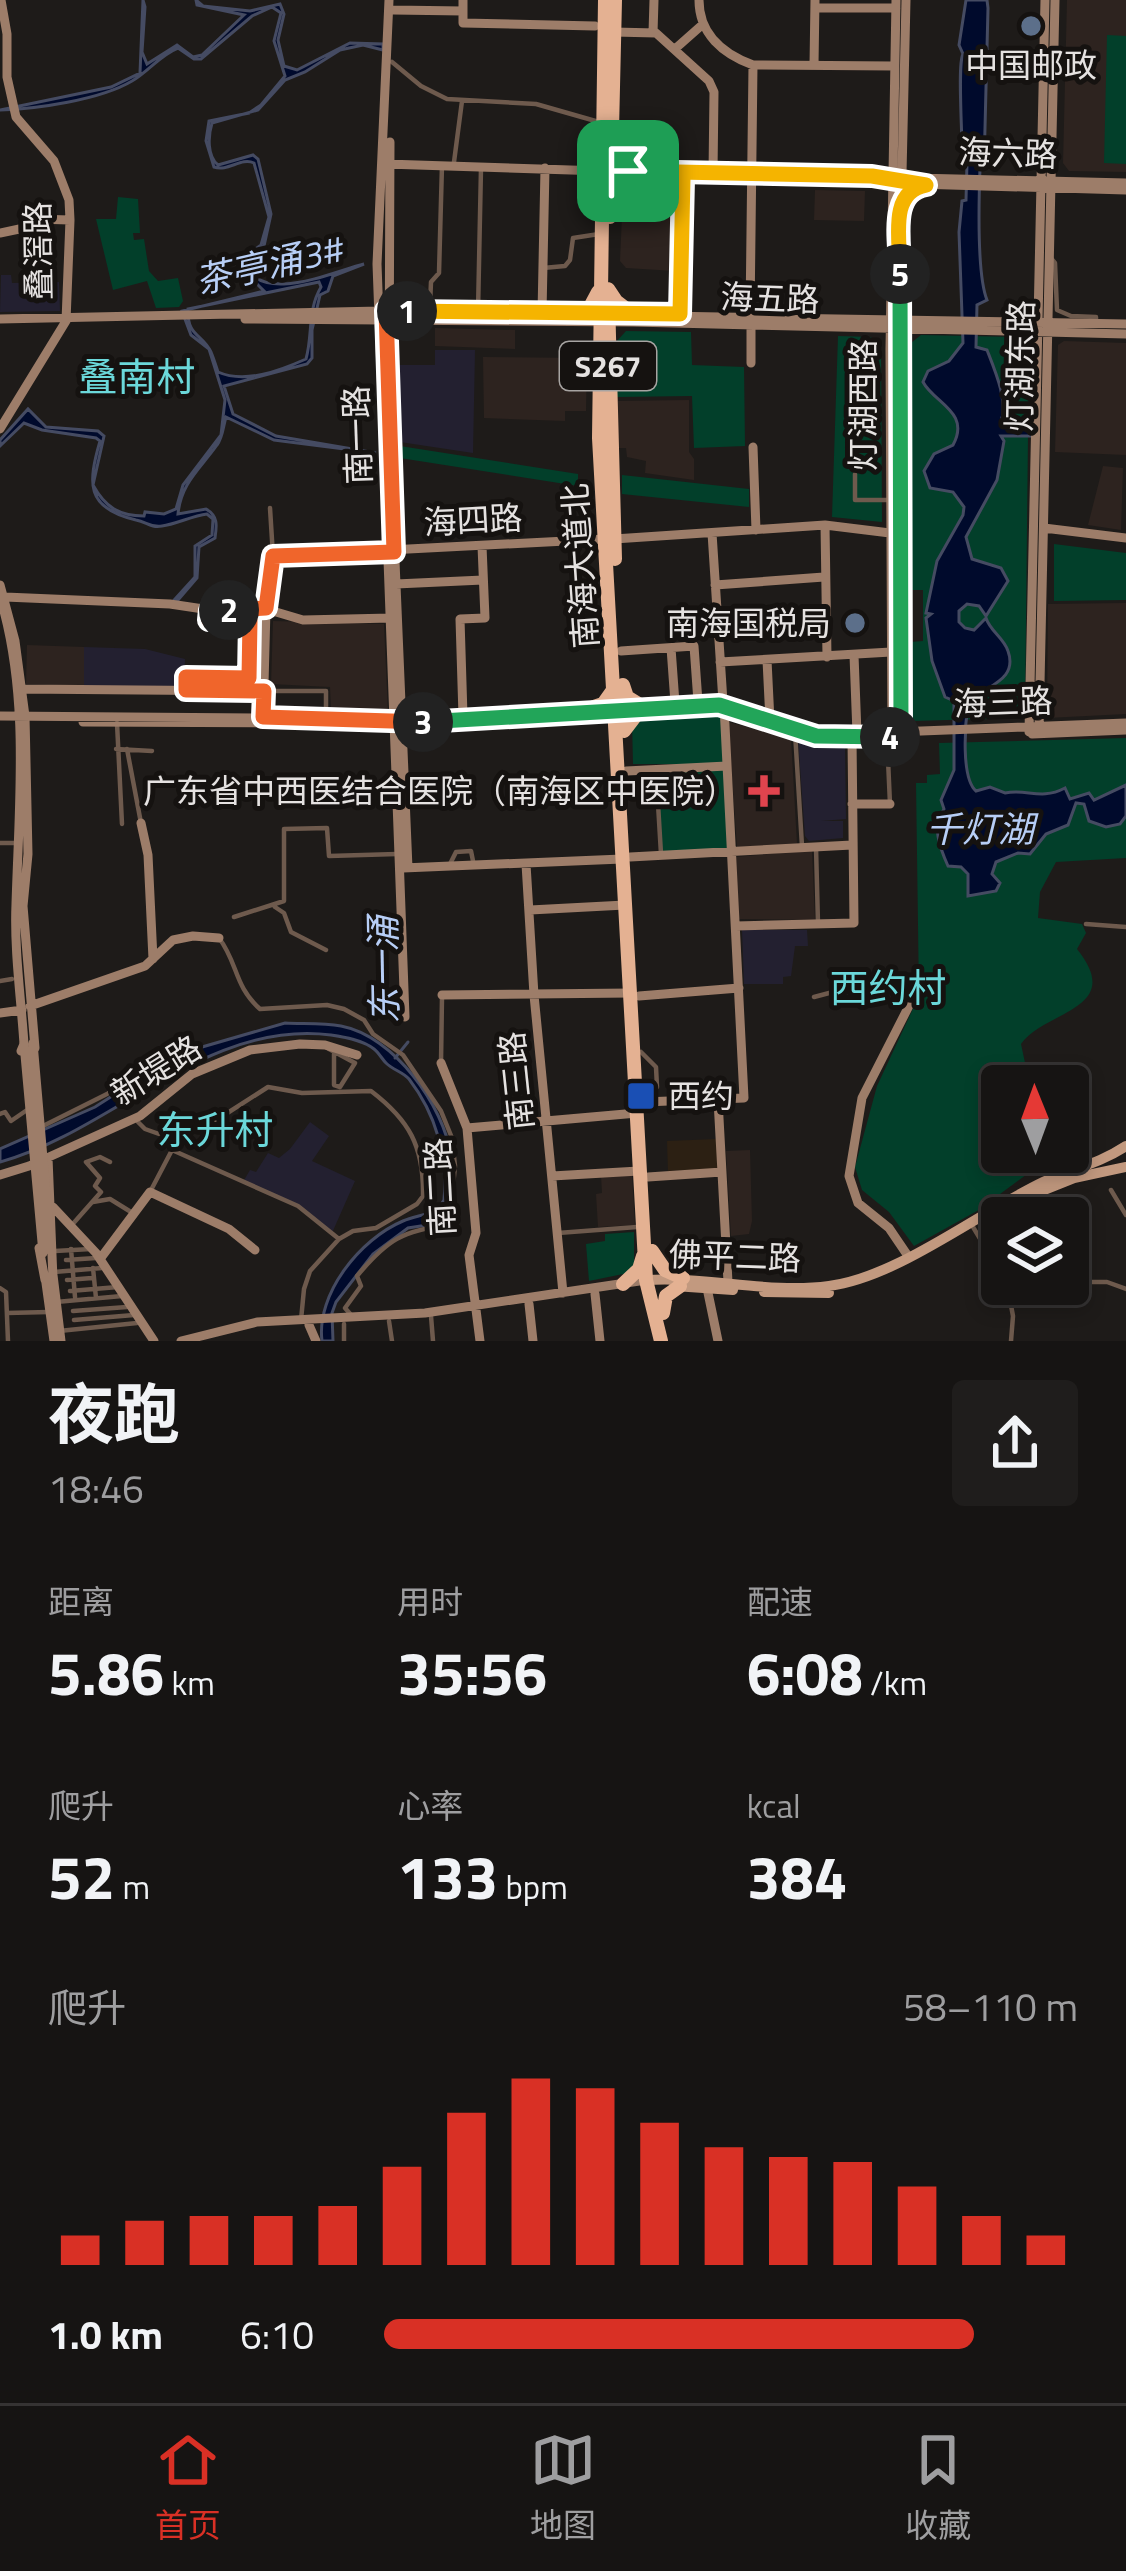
<!DOCTYPE html>
<html lang="zh">
<head>
<meta charset="utf-8">
<style>
  :root { --surface:#161413; --page:#1f1d1c; --text:#f1f3f6; --muted:#9e9ea0; --line:#353333; --accent:#d93025 }
  body { margin:0; font-family:"Titillium Web","Noto Sans SC",sans-serif; background:var(--page); color:var(--text); height:100vh; display:flex; flex-direction:column; font-size:45px; white-space:nowrap }
  * { box-sizing:border-box; margin:0 }
  p { font-size:39px; color:var(--muted) }
  .icon { flex:none; width:66px; height:66px; fill:none; stroke:currentColor; stroke-width:2; stroke-linecap:round; stroke-linejoin:round }
  .map { position:relative; height:1341px; overflow:hidden }
  .details { display:flex; flex-direction:column; background:var(--surface); flex:1 }
  .details>* { flex:none }
  .needle { width:78px; rotate:359deg }
  .buttons { position:absolute; left:981px; top:1065px; display:grid; gap:24px }
  .buttons a { display:grid; place-items:center; width:108px; height:108px; border-radius:12px; background:var(--surface); box-shadow:0 6px 18px #0003,0 0 0 3px var(--line); font-size:60px }
  .pin { position:absolute; display:grid; place-items:center; width:102px; height:102px; color:#fff; margin:-51px; border-radius:24px; box-shadow:0 6px 18px #0006 }
  .km { position:absolute; width:60px; height:60px; margin:-30px; border-radius:50%; background:#222; color:#fff; font-size:33px; line-height:60px; text-align:center }
  .round { display:grid; place-items:center; flex:none; width:126px; height:126px; border-radius:12px; background:var(--page) }
  .head { display:flex; align-items:center; justify-content:space-between; height:204px; padding:0 48px }
  h1 { font-size:66px; font-weight:700; line-height:90px }
  .metrics { display:grid; grid-template-columns:repeat(3,1fr); gap:18px; height:204px; padding:12px 48px }
  .metrics div { display:grid; align-content:center }
  .metrics b { font-size:60px; font-weight:700 }
  .metrics small { font-size:33px; font-weight:400 }
  .metrics p { font-size:33px }
  .chart { height:336px; padding:24px 48px }
  .chart p { display:flex; justify-content:space-between }
  .chart svg { width:100%; height:216px; margin-top:12px; stroke:var(--accent); stroke-width:6 }
  ul { padding:0 48px; list-style:none; font-size:39px }
  li { display:grid; grid-template-columns:192px 144px 1fr; align-items:center; height:90px }
  li i { height:30px; border-radius:15px; background:var(--accent) }
  .tab-bar { display:flex; justify-content:space-around; align-items:center; height:168px; border-top:3px solid var(--line); background:var(--surface); font-size:33px; color:var(--muted) }
  .tab-bar a { display:grid; justify-items:center; gap:6px }
  .tab-bar .on { color:var(--accent) }
  .map>svg:first-child { display:block }
  .built { fill:#2d231f }
  .industrial { fill:#2c2013 }
  .education { fill:#232030 }
  .green { fill:#023f2a }
  .water { fill:#000a2c; stroke:#454b62; stroke-width:3; fill-rule:evenodd }
  .lines { fill:none; stroke-linecap:round; stroke-linejoin:round }
  .stream { stroke:#454b62; stroke-width:3 }
  .street { stroke:#6e5a4d; stroke-width:4.5 }
  .secondary { stroke:#9d7d69; stroke-width:9 }
  .primary { stroke:#c2997f; stroke-width:10 }
  .highway { stroke:#e4b192; stroke-width:14 }
  .secondary-bridge { stroke:#9d7d69; stroke-width:9 }
  .split-1-casing { stroke:#fff; stroke-width:24 }
  .split-2-casing { stroke:#fff; stroke-width:24 }
  .split-3-casing { stroke:#fff; stroke-width:24 }
  .split-4-casing { stroke:#fff; stroke-width:24 }
  .split-5-casing { stroke:#fff; stroke-width:24 }
  .split-6-casing { stroke:#fff; stroke-width:24 }
  .split-1 { stroke:#f5b400; stroke-width:15 }
  .split-2 { stroke:#f0652b; stroke-width:15 }
  .split-3 { stroke:#f0652b; stroke-width:15 }
  .split-4 { stroke:#22a559; stroke-width:15 }
  .split-5 { stroke:#22a559; stroke-width:15 }
  .split-6 { stroke:#f5b400; stroke-width:15 }
  .service-dot { fill:#5c6f8a; stroke:#151210; stroke-width:4.5 }
  .health-dot { fill:#e0444e; stroke:#151210; stroke-width:4.5 }
  .transit-dot { fill:#1a4fb4; stroke:#151210; stroke-width:4.5 }
  .labels { text-anchor:middle; dominant-baseline:central; stroke-width:10; stroke-linejoin:round; paint-order:stroke }
  .shield { fill:#151210; stroke:#a7a4a2; stroke-width:3 }
  .shield-label { font-size:30px; font-weight:bold; fill:#e5e2e1 }
  .poi-label { font-size:33px; fill:#e5e2e1; stroke:#151210; text-anchor:end }
  .street-label { font-size:33px; fill:#e5e2e1; stroke:#151210 }
  .water-label { font-size:36px; font-style:italic; fill:#b7cef6; stroke:#151210 }
  .quarter-label { font-size:39px; fill:#6bd8da; stroke:#151210 }
</style>
</head>
<body>
<div class="map">
<svg width="1126" height="1341" viewBox="0 0 1126 1341">
  <rect width="100%" height="100%" fill="#1e1b19"/>
  <path class="built" d="M1067,0H1126V172L1069,171L1063,163Z
    M815,190L865,191L864,221L814,220Z
    M622,216L677,217L675,271L626,268L620,261Z
    M435,328L515,330V349L435,346Z
    M1064,341L1126,343V455L1055,452L1058,345Z
    M483,357L587,358L586,411H565V421L484,418Z
    M689,400V452L694,459V480L645,473L646,461L627,457L626,448H617L618,401Z
    M1103,466L1123,468L1121,530L1088,525Z
    M1126,603V714L1047,718L1048,604Z
    M273,621L384,624L388,712L331,710L330,687L271,684Z
    M27,645L84,647V686L26,684Z
    M728,722L791,738L797,844L737,847Z
    M812,850L815,920L738,919L736,857Z
    M750,1150L752,1221L749,1234L731,1236L726,1151Z
    M632,1175L635,1225L598,1227L596,1194L602,1193L601,1176Z"/>
  <path class="industrial" d="M717,1139L719,1169L668,1171L667,1141Z"/>
  <path class="education" d="M1,275H11L12,283L59,282L60,311L0,312Z
    M435,350H475L473,453L400,442L397,365H435Z
    M84,647L145,649L185,659L184,687L84,686Z
    M798,739L845,746L846,819L821,821H843V838L809,841L805,836Z
    M742,930H807L808,946H795L791,976L783,977V984H744Z
    M310,1122L329,1136L312,1161L355,1181L332,1233L298,1206L243,1182L250,1170L256,1172L268,1153L279,1158L290,1149Z"/>
  <path class="green" d="M1107,35L1126,36V164L1104,163Z
    M118,197L138,199L140,233H133L134,240L144,239L149,271L158,281L178,278L183,301L179,307L156,308L147,281L113,290L96,219H116Z
    M626,331L691,332L692,365L744,367L745,446L694,448L692,396L617,397L616,342Z
    M921,335L1016,337L1029,345L1025,711L1017,718L913,721L909,715L910,642L923,641V590H908L906,347Z
    M838,336L871,337L881,347L882,522L832,517Z
    M400,446L578,474V486L400,458Z
    M622,475L749,489V507L622,494Z
    M1054,544L1126,553V600L1054,601Z
    M721,708L723,764H633L632,721L640,712Z
    M1126,738V858L1056,862L1040,892L1038,918L1082,924L1086,933L1077,949C1126,1010 1045,1010 1021,1044L1030,1086H1002V1152H1031L1034,1169L977,1211L914,1246L889,1212L862,1190L855,1167L877,1086L919,996L916,783H927V775L940,774L939,743Z
    M727,766L733,852L661,856L656,770Z
    M634,1232V1265L628,1273L589,1281L586,1244L605,1241V1234Z"/>
  <path class="water" d="M143,0L145,7L142,52L147,64L177,45L193,57L202,55L244,15L197,5L196,0L203,6L250,11L280,4L284,14L278,40L284,66L297,70L350,43L383,44V50L363,45L340,50L305,72L285,80L258,110L212,123C208,136 207,156 218,165L253,155L258,159L271,214L264,246L242,260C259,307 331,272 364,264L333,276L328,291L320,295L312,330V358L307,364L224,386L233,414L276,436L376,453L274,440L226,417C223,427 223,437 217,445C200,469 181,483 178,514L206,509C218,516 217,525 215,538L199,547L197,578L178,600L175,599L195,577V546L212,535L213,519L207,514C192,516 176,524 162,526C150,528 147,522 136,520C85,508 88,483 100,441L96,438L42,430L24,423L0,446V440L28,409L46,427L98,431L104,436L93,485C105,507 119,516 144,516L145,512L164,514L176,509L183,485L221,435L225,400L209,349L191,335L182,311L264,291L240,267V260L261,245L269,217L254,163C241,157 228,172 214,167L206,141L209,121L249,113L261,105L285,76L274,41L281,13L272,7L252,16L201,59H194L178,48C160,55 148,72 132,81C100,100 36,109 0,110L111,87L140,73ZM319,282L321,287C307,311 313,334 306,359C279,371 245,384 218,372C216,366 214,359 211,352C202,333 187,337 188,309Z
    M966,0H987L988,8L984,168H980C979,196 977,275 987,300L977,305L976,347L987,350C996,373 1008,401 1001,422L1032,426V436H1001L1004,441L997,480L966,537L972,559L1001,568L1008,581L986,616L979,606L967,604L959,611V622L965,628L974,630L986,618C990,631 1004,638 1008,651C1019,682 982,686 968,704C965,725 961,778 976,791L990,787L1005,793C1027,788 1040,801 1065,788L1070,799L1089,793L1094,800L1126,785V816L1120,824L1106,827L1089,821L1084,804L1076,803L1068,825L1046,834L1030,854L1018,853L996,862L992,874L1000,883L996,891L968,896V874L961,867L948,866C939,846 932,827 944,809L941,800L954,770V701L945,697L932,661L926,618L931,614L926,613L937,561L963,515L964,507L953,492L930,488L924,471L934,454L953,445C971,412 934,403 923,382L928,371L949,361L963,343L959,232L962,201L966,200L967,163L962,162C963,138 957,65 963,54L959,45Z
    M285,1023C303,1024 323,1023 341,1026C394,1036 444,1106 451,1156C454,1178 450,1200 447,1222L408,1228L373,1254L336,1302L332,1313L333,1341H322C316,1294 360,1239 403,1221C419,1214 435,1216 444,1200C448,1157 436,1114 409,1079C403,1072 393,1070 386,1063C382,1059 379,1053 374,1049C363,1040 345,1037 331,1035C206,1019 113,1131 0,1162V1149L95,1107L178,1054Z"/>
  <g class="lines">
    <path class="stream" d="M395,1058L408,1042"/>
    <path class="street" d="M392,62L421,86L447,99L536,104L599,122
      M454,162L462,101
      M1050,257L1055,263L1057,310L1071,316L1096,317V323
      M543,268L565,266L570,260L573,238L599,234
      M430,305L431,282L439,273L442,165
      M478,312L481,168
      M855,474V500H889
      M270,508L273,556
      M186,690V677L249,678L251,620H209L210,610
      M264,691H326V718
      M117,723L122,824
      M795,732L802,846
      M887,737L890,804
      M116,749L152,751
      M127,749L141,823
      M656,770L661,854
      M0,843H18
      M816,847L818,924
      M449,866L456,852L471,851L474,866
      M275,907L284,913L291,932L326,950
      M234,917L284,901V829L327,828L329,856L397,854
      M1086,924L1126,927
      M219,938C238,963 234,986 260,1009L327,1005L344,1009L364,1020L373,1034L403,1055L441,1111L452,1138L455,1166L449,1225C403,1230 387,1240 357,1276L361,1286L345,1308L352,1316
      M0,981L12,979
      M814,997L867,983L913,998
      M329,1049L355,1063L340,1087L334,1085V1054
      M641,1052L656,1067L657,1087L644,1102
      M441,1063L442,997
      M0,1114L5,1112L11,1121L27,1110
      M138,1122L145,1129L176,1140L172,1150
      M41,1127L107,1094L157,1060L160,1050
      M176,1140L186,1118L215,1121L268,1087L302,1093L371,1091C409,1120 424,1146 423,1196L417,1204L376,1228L353,1231L339,1239L310,1271L304,1289L301,1320
      M172,1150L298,1206L339,1239
      M1111,1190L1126,1215
      M150,1192L172,1150
      M93,1202L110,1199L131,1212
      M71,1226L101,1192L95,1186L100,1178L86,1162L100,1157L110,1162
      M973,1227L1002,1275
      M558,1233L637,1227
      M71,1249L75,1297
      M55,1251L91,1249
      M66,1260L96,1258
      M93,1268L96,1298
      M54,1272L102,1268
      M67,1280L92,1278
      M1068,1282H1107L1126,1289
      M1007,1284L1013,1316L1011,1341
      M0,1288L6,1292L8,1341
      M70,1291L118,1287
      M56,1302L122,1296
      M73,1311L127,1307
      M7,1313L49,1312
      M431,1316L433,1341
      M74,1320L134,1315
      M389,1321L392,1341
      M344,1324V1341
      M59,1331L137,1323"/>
    <path class="secondary" d="M389,0L377,264L405,1017
      M463,0V23L595,26
      M699,0C699,34 723,54 753,65L894,66
      M815,8H896
      M393,10L463,11
      M614,32L656,33L709,81L714,92L713,173
      M653,33L654,0
      M676,48L702,25
      M814,65L815,0
      M614,161L628,171L1126,183
      M386,164L602,171
      M916,184L1126,190
      M0,233L24,228L35,219L70,220
      M542,313L545,168
      M680,314L683,179
      M750,316L753,65
      M0,319L380,311L1126,324
      M245,319L633,322L1126,334
      M751,325V363
      M389,389L390,142
      M0,429L66,321L70,220L69,200L54,161L16,117L7,77V34L1,0
      M753,447L756,530
      M393,514L408,868
      M825,525L827,657
      M1044,528L1126,538
      M712,533L723,702
      M614,539L825,525L890,533
      M396,584L483,580
      M0,585L15,641L25,716L28,854L23,906L35,1048
      M715,585L824,577
      M0,597C30,695 19,803 16,904C14,950 21,998 24,1044L21,1051
      M5,597L170,604L210,610L266,609L303,620L391,618
      M671,648L675,703
      M621,651L694,646L698,702
      M854,655L857,734
      M767,660L770,721
      M720,662L891,652
      M21,689L264,691
      M611,707L723,702L795,728L844,734L1126,723
      M0,716L401,719L594,707
      M463,716L460,619L485,618L482,546
      M83,722L283,723
      M263,722L266,609L273,556L605,539
      M1039,729L1055,0
      M1029,732L1045,0
      M1032,734L1126,730
      M892,737L890,349L896,0
      M901,737L898,347L906,0
      M626,771L727,766
      M852,804H890
      M141,823L148,855L153,959
      M630,857L852,845
      M526,864L534,995L563,1293
      M403,868L622,859
      M530,910L625,905
      M736,926L854,923L852,738
      M442,995L631,993
      M639,996L739,988
      M30,1006L145,966L173,940L193,936L219,938
      M0,1013L22,1010
      M441,1063L467,1128L476,1233L469,1255L480,1341
      M718,1100L728,1282
      M644,1102L744,1098L724,706
      M467,1128L637,1113
      M48,1158L53,1279
      M0,1175L29,1166L140,1116L192,1074L250,1050L300,1044L325,1045L357,1055
      M552,1176L639,1171
      M648,1177L722,1172
      M53,1207L96,1253L154,1341
      M39,1248L45,1280
      M908,1256L889,1228L858,1203L849,1176L862,1098L913,998
      M100,1259L150,1192L229,1229L255,1250
      M53,1275L61,1341
      M45,1276L54,1341
      M707,1288L718,1341
      M595,1294L600,1341
      M529,1304L533,1341
      M309,1325L316,1341
      M181,1341L257,1322L425,1313L646,1280"/>
    <path class="primary" d="M1034,1194L1074,1178L1126,1167
      M646,1280C707,1276 768,1294 829,1286C898,1277 978,1213 1043,1182C1071,1169 1099,1164 1126,1146
      M674,1286L733,1290
      M764,1292L829,1293"/>
    <path class="highway" d="M605,0L599,438L646,1280L661,1341
      M610,217L615,0
      M608,289L616,301L633,314
      M608,299L615,559
      M576,314L590,307L598,292
      M623,685L627,697L640,705
      M594,707L603,704L613,690
      M624,731L640,710
      M652,1251L665,1270L683,1278
      M623,1284L639,1269L643,1256
      M663,1313L666,1296L680,1286"/>
    <path class="secondary-bridge" d="M33,1043L51,1251
      M24,1044L43,1253"/>
  </g>
  <g class="lines">
    <defs>
      <path id="split-1" d="M407,311L680,314L683,178H628V171"/>
      <path id="split-2" d="M229,610L266,608L273,556L394,552L386,311H407"/>
      <path id="split-3" d="M229,610H210L209,620H250L249,678L186,677V690L264,691L263,717L423,722"/>
      <path id="split-4" d="M423,722L719,705L816,736L890,737"/>
      <path id="split-5" d="M890,737H901L900,274"/>
      <path id="split-6" d="M628,171L872,176L926,185C887,192 901,243 900,274"/>
    </defs>
    <use href="#split-1" class="split-1-casing"/>
    <use href="#split-2" class="split-2-casing"/>
    <use href="#split-3" class="split-3-casing"/>
    <use href="#split-4" class="split-4-casing"/>
    <use href="#split-5" class="split-5-casing"/>
    <use href="#split-6" class="split-6-casing"/>
    <use href="#split-1" class="split-1"/>
    <use href="#split-2" class="split-2"/>
    <use href="#split-3" class="split-3"/>
    <use href="#split-4" class="split-4"/>
    <use href="#split-5" class="split-5"/>
    <use href="#split-6" class="split-6"/>
  </g>
  <g class="service-dot">
    <circle cx="1031" cy="26" r="12"/>
    <circle cx="855" cy="623" r="12"/>
  </g>
  <path class="health-dot" d="M758 773h12v12h12v12h-12v12h-12v-12h-12v-12h12z"/>
  <rect class="transit-dot" x="626" y="1081" width="30" height="30" rx="6"/>
  <g class="labels">
    <rect class="shield" x="560" y="342" width="96" height="48" rx="9"/>
    <g class="shield-label">
      <text x="608" y="366">S267</text>
    </g>
    <g class="poi-label">
      <text x="1031" y="65" text-anchor="middle">中国邮政</text>
      <text x="831" y="623">南海国税局</text>
      <text x="737" y="791">广东省中西医结合医院（南海区中医院）</text>
      <text x="668" y="1096" text-anchor="start">西约</text>
    </g>
    <g class="street-label">
      <text transform="translate(1008 153) rotate(2)">海六路</text>
      <text transform="translate(38 251) rotate(-91)">叠滘路</text>
      <text transform="translate(770 298) rotate(2)">海五路</text>
      <text transform="translate(1020 366) rotate(-89)">灯湖东路</text>
      <text transform="translate(863 405) rotate(-90)">灯湖西路</text>
      <text transform="translate(357 435) rotate(-92)">南一路</text>
      <text transform="translate(473 520) rotate(-3)">海四路</text>
      <text transform="translate(580 566) rotate(-94)">南海大道北</text>
      <text transform="translate(1003 702) rotate(-2)">海三路</text>
      <text transform="translate(156 1070) rotate(-32)">新堤路</text>
      <text transform="translate(516 1081) rotate(-96)">南三路</text>
      <text transform="translate(440 1187) rotate(-93)">南二路</text>
      <text transform="translate(735 1256) rotate(2)">佛平二路</text>
    </g>
    <g class="water-label">
      <text transform="translate(268 264) rotate(-13)">茶亭涌3#</text>
      <text x="980" y="828">千灯湖</text>
      <text transform="translate(383 970) rotate(-91)">东一涌</text>
    </g>
    <g class="quarter-label">
      <text x="137" y="376">叠南村</text>
      <text x="888" y="987">西约村</text>
      <text x="215" y="1129">东升村</text>
    </g>
  </g>
</svg>
<div class="buttons">
<a><svg class="needle" viewBox="-14 -14 28 28"><path d="M0-13l5 13h-10z" fill="#e53935"/><path d="M0 13l5-13h-10z" fill="#9e9ea0"/></svg></a>
<a><svg class="icon" aria-label="layers" viewBox="0 0 24 24"><path d="M12 4l9 5-9 5-9-5zM3 14l9 5 9-5"/></svg></a>
</div>
<div class="pin" style="left:628px;top:171px;background:#1e9e55"><svg class="icon" aria-label="arrive" viewBox="0 0 24 24"><path d="M6 21V4h12l-3 4 3 4H6"/></svg></div>
<b class="km" style="left:407px;top:311px">1</b>
<b class="km" style="left:229px;top:610px">2</b>
<b class="km" style="left:423px;top:722px">3</b>
<b class="km" style="left:890px;top:737px">4</b>
<b class="km" style="left:900px;top:274px">5</b>
</div>
<section class="details">
<div class="head"><div><h1>夜跑</h1><p>18:46</p></div><a class="round"><svg class="icon" aria-label="share" viewBox="0 0 24 24"><path d="M12 15V3M7 8l5-5 5 5M5 13v7h14v-7"/></svg></a></div>
<div class="metrics">
<div><p>距离</p><b>5.86<small> km</small></b></div>
<div><p>用时</p><b>35:56</b></div>
<div><p>配速</p><b>6:08<small> /km</small></b></div>
</div>
<div class="metrics">
<div><p>爬升</p><b>52<small> m</small></b></div>
<div><p>心率</p><b>133<small> bpm</small></b></div>
<div><p>kcal</p><b>384</b></div>
</div>
<div class="chart"><p><span>爬升</span>58–110 m</p>
<svg viewBox="0 0 160 44" preserveAspectRatio="none"><path d="M5 44V38M15 44V35M25 44V34M35 44V34M45 44V32M55 44V24M65 44V13M75 44V6M85 44V8M95 44V15M105 44V20M115 44V22M125 44V23M135 44V28M145 44V34M155 44V38"/></svg>
</div>
<ul>
<li><b>1.0 km</b>6:10<i style="width:85%"></i></li>
</ul>
</section>
<nav class="tab-bar">
<a class="on"><svg class="icon" aria-label="home" viewBox="0 0 24 24"><path d="M3 11l9-7 9 7M6 9v11h12V9"/></svg>首页</a>
<a><svg class="icon" aria-label="map" viewBox="0 0 24 24"><path d="M3 6l6-2 6 2 6-2v14l-6 2-6-2-6 2zM9 4v14M15 6v14"/></svg>地图</a>
<a><svg class="icon" aria-label="saved" viewBox="0 0 24 24"><path d="M7 4h10v16l-5-4-5 4z"/></svg>收藏</a>
</nav>
</body>
</html>
